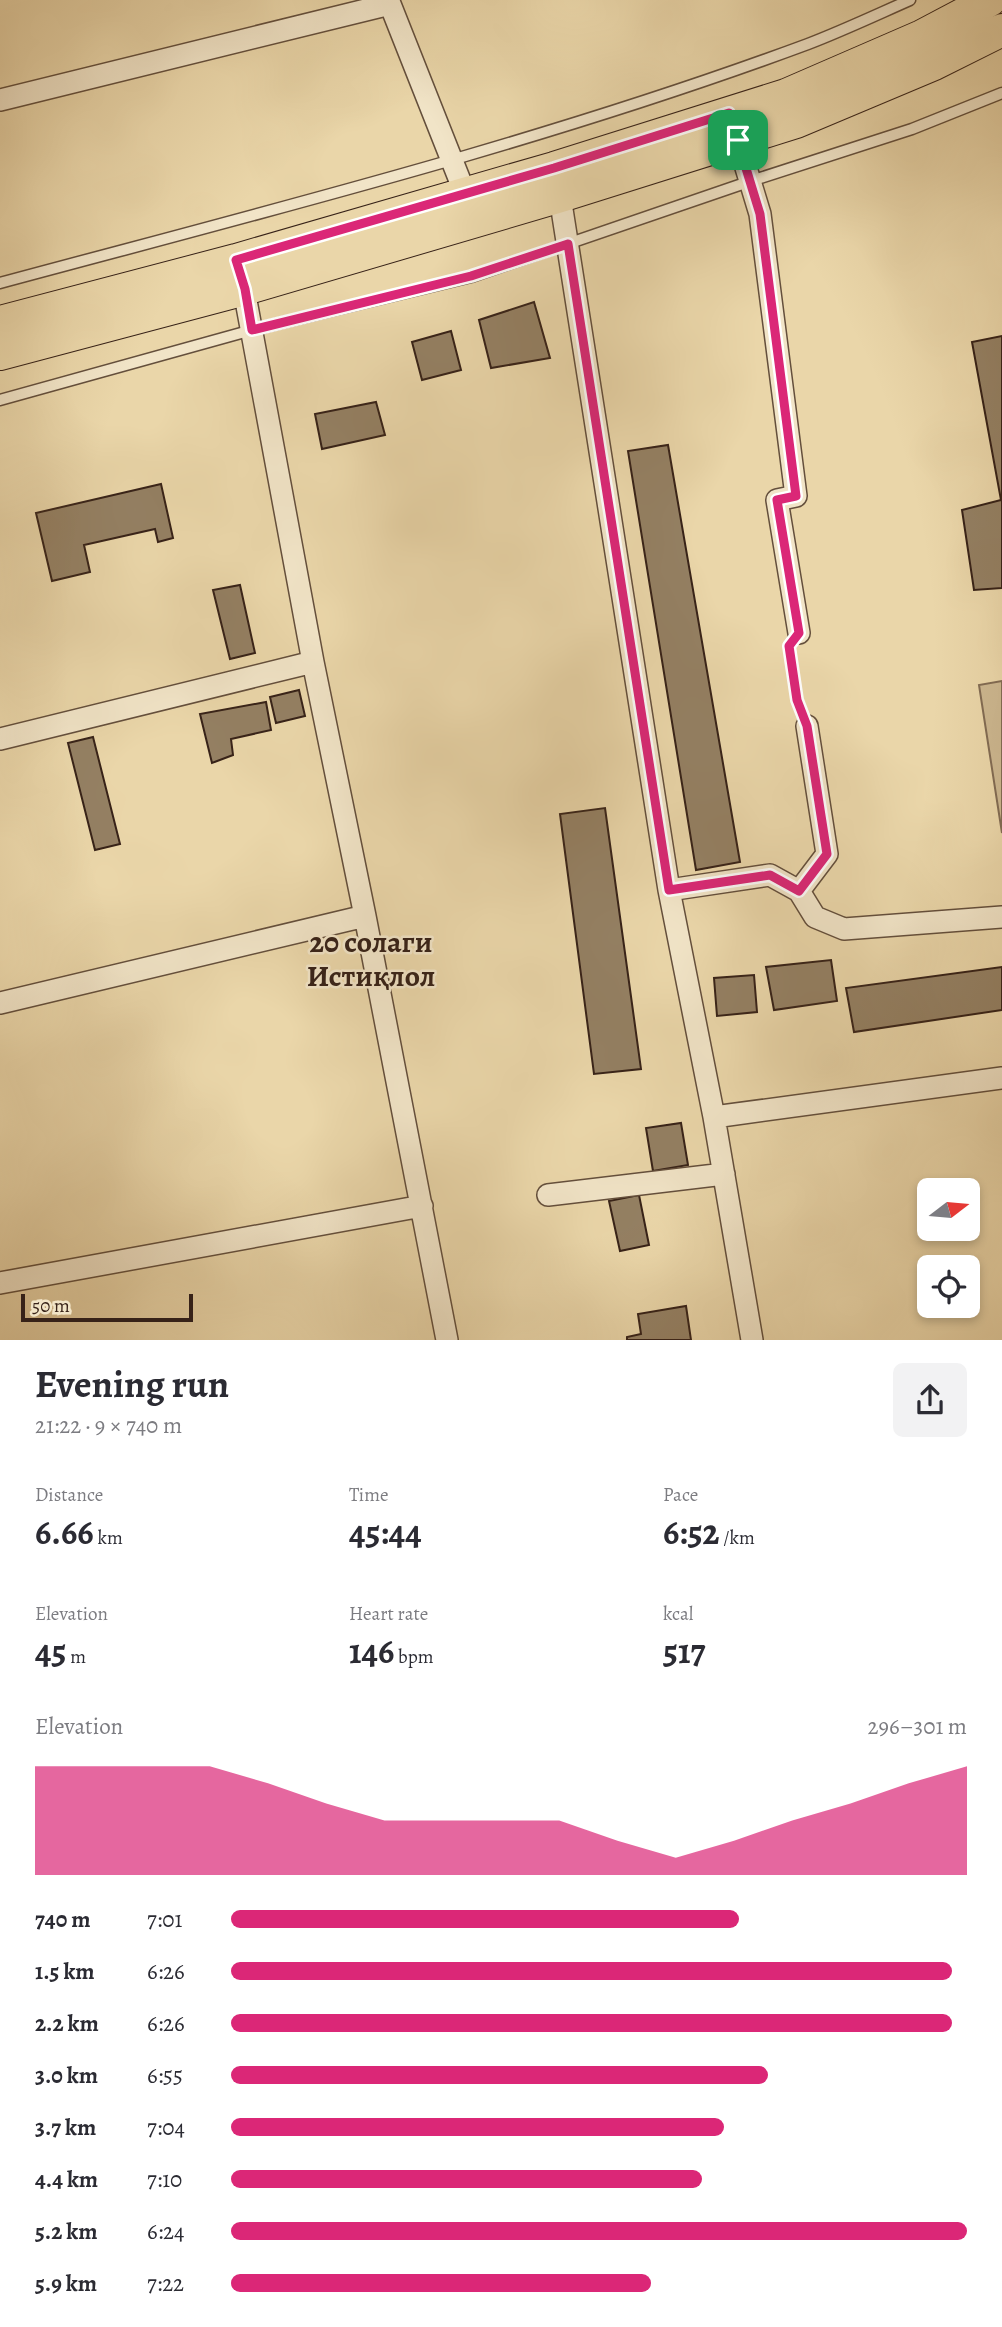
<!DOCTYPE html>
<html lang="en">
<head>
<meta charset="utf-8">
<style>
  :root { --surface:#fff; --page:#f2f2f3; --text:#2b2b33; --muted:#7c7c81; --accent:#db2777 }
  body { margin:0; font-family:Alegreya,serif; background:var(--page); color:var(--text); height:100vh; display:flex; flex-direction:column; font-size:26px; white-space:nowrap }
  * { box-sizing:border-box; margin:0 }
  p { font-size:23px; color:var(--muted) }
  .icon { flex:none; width:38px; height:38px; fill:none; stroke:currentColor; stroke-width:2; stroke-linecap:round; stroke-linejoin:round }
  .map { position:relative; height:1340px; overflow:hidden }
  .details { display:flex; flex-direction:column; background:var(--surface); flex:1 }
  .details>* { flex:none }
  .needle { width:46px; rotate:74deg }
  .fabs { position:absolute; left:917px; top:1178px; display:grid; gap:14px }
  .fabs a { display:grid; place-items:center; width:63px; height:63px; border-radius:10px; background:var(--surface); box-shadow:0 4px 10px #0003; font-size:35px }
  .scale { position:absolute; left:21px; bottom:18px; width:172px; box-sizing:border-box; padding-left:7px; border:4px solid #372218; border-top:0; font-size:19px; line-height:24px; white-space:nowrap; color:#372218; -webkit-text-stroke:5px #f1e4c7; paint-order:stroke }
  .pin { position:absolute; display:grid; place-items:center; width:60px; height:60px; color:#fff; margin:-30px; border-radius:14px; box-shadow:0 4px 10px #0006 }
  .round { display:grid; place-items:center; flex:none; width:74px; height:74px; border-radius:10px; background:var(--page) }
  .summary { display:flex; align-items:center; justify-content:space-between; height:119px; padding:0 35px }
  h1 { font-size:38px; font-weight:700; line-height:52px }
  .metrics { display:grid; grid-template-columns:repeat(3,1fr); gap:10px; height:119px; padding:7px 35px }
  .metrics div { display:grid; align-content:center }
  .metrics b { font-size:35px; font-weight:700 }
  .metrics small { font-size:19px; font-weight:400 }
  .metrics p { font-size:19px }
  .chart { height:196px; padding:14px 35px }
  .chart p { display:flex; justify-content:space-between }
  .chart svg { width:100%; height:126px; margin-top:7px; fill:var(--accent); opacity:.7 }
  ul { padding:0 35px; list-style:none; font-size:23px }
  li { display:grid; grid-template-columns:112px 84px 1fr; align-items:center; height:52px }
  li i { height:18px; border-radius:9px; background:var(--accent) }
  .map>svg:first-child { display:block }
  .green { fill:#ccb790; stroke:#826c54; stroke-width:2 }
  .building { fill:#948063; stroke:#372218; stroke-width:2 }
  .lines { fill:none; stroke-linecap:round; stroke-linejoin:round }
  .lane-casing { stroke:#644f3c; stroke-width:13 }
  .street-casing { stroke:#644f3c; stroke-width:24 }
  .primary-casing { stroke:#372218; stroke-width:34 }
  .path { stroke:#372218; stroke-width:4.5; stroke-dasharray:5 3.5; stroke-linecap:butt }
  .lane { stroke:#f1e4c7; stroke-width:10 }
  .street { stroke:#f1e4c7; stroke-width:21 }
  .primary { stroke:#ead6a9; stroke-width:32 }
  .route-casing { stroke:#fff; stroke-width:14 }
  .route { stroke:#db2777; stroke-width:9 }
  .labels { text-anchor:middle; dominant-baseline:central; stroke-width:5; stroke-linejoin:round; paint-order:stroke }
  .neighbourhood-label { font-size:30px; font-weight:bold; fill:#372218; stroke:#f1e4c7 }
</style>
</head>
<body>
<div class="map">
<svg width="1002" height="1340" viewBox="0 0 1002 1340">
  <rect width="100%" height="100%" fill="#ead6a9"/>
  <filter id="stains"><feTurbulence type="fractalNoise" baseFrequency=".00286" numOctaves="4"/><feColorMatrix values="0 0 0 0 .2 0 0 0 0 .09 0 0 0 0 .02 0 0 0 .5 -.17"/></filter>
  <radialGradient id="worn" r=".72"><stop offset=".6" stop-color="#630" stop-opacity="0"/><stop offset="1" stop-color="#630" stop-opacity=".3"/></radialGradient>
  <path class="green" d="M1002,681V833L979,685Z"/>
  <path class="building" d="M534,302L550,358L491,368L479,320Z
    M451,331L461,370L422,380L412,342Z
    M1002,336V588L974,590L962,510L1001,500L972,342Z
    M376,402L385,435L322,449L315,414Z
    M668,445L740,862L696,870L628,451Z
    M161,484L173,538L158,542L155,529L84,545L90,572L52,581L36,513Z
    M240,585L255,653L230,659L213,590Z
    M299,690L305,716L276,723L270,697Z
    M266,702L271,730L231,739L233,755L212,763L200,714Z
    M93,737L120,844L95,850L68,743Z
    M605,808L641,1069L594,1074L560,814Z
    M831,960L837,1001L774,1010L766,967Z
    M1002,967V1010L854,1032L846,988Z
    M754,975L757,1012L717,1016L714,978Z
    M681,1123L688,1165L653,1171L646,1128Z
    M639,1195L649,1245L620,1251L609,1201Z
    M686,1306L691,1340H627V1337L641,1334L638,1314Z"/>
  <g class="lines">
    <defs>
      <path id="lane" d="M0,283C271,210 544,142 808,44C842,31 876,15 910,0
        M0,400L252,330L471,277L751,181L912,129L1002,93"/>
      <path id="street" d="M0,100L390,4L470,206
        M734,128L760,214L796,496L777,500L799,633
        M558,184L669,890L714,1117L752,1340
        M242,279L313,662L365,916L447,1340
        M0,739L313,662
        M669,890L770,875L799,891L815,917L844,929L1002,917
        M799,891L827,854L807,726
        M0,1003L365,916
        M714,1117L1002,1078
        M548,1195L724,1174
        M0,1283L422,1206"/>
      <path id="primary" d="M0,322L236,260L554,168L786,95L922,36L990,0
        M0,354L245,289L561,196L796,122L934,64L1002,30"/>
    </defs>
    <use href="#lane" class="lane-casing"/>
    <use href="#street" class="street-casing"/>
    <use href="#primary" class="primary-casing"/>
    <path class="path" d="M789,651L800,708"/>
    <use href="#lane" class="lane"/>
    <use href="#street" class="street"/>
    <use href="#primary" class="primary"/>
  </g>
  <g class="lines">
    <defs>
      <path id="route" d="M729,113L760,214L796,496L777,500L799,633L789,646L797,700L807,726L827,854L799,891L770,875L669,890L568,244L471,276L252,330L245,289L236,260L554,168Z"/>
    </defs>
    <use href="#route" class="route-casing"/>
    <use href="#route" class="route"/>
  </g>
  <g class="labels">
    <g class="neighbourhood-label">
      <text x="371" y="942">20 солаги<tspan x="371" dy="34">Истиқлол</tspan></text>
    </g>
  </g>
  <rect width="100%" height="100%" filter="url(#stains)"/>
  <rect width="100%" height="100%" fill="url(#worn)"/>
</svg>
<div class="fabs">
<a><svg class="needle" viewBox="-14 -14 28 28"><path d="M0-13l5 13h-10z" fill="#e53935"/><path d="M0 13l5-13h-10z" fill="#7c7c81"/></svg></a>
<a><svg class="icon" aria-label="locate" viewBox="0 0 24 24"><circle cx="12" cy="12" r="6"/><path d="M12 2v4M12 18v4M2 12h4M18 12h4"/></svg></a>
</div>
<div class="scale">50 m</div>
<div class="pin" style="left:738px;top:140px;background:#1e9e55"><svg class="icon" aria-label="arrive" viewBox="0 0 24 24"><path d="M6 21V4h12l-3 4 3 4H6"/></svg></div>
</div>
<section class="details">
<div class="summary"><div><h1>Evening run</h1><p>21:22 · 9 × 740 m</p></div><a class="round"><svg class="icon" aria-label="share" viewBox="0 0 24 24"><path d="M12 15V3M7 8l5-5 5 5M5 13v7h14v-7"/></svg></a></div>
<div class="metrics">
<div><p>Distance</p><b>6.66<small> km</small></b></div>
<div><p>Time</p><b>45:44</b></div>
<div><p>Pace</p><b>6:52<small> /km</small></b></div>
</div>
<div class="metrics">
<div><p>Elevation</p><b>45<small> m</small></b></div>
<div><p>Heart rate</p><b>146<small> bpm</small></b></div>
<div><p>kcal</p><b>517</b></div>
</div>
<div class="chart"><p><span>Elevation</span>296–301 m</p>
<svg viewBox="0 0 160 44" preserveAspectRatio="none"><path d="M0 44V6L10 6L20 6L30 6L40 12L50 19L60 25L70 25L80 25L90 25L100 32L110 38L120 32L130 25L140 19L150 12L160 6V44z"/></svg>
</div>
<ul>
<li><b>740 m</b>7:01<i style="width:69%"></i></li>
<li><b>1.5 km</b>6:26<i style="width:98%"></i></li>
<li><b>2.2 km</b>6:26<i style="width:98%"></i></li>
<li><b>3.0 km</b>6:55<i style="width:73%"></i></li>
<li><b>3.7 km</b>7:04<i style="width:67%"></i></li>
<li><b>4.4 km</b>7:10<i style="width:64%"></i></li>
<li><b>5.2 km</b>6:24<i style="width:100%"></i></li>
<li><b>5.9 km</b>7:22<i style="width:57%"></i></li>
</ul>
</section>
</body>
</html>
